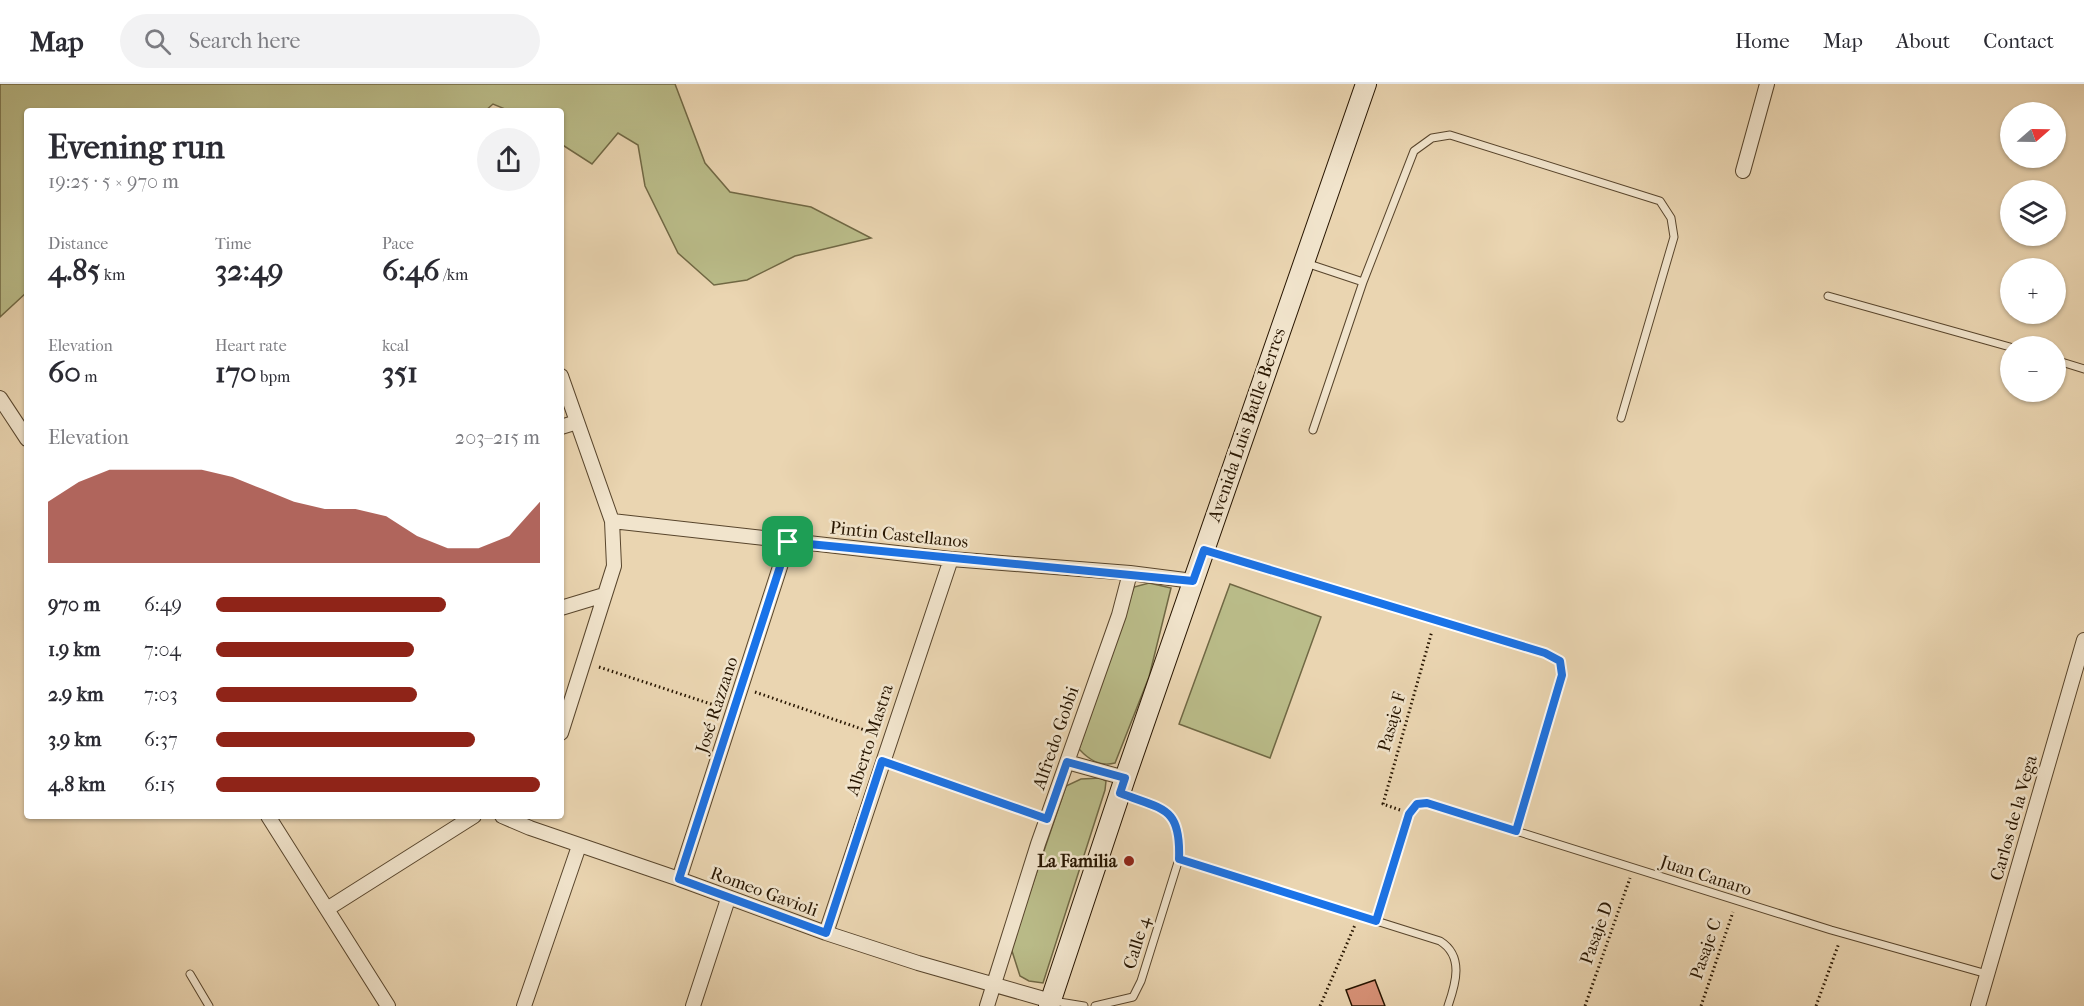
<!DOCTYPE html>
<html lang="en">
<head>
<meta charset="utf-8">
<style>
  :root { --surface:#fff; --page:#f2f2f3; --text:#2b2b33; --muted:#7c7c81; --line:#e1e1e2; --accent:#8f2418 }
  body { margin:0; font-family:"IM FELL French Canon",serif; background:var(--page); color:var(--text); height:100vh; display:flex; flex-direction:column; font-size:22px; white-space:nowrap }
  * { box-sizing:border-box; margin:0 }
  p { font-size:20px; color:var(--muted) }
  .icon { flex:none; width:33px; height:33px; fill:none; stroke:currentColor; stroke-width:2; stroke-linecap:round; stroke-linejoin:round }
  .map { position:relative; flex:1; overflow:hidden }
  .side { position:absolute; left:24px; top:24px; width:540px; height:711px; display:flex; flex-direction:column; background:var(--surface); border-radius:6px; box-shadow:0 2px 4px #0004 }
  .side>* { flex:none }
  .needle { width:39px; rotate:70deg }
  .tools { position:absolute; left:2000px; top:18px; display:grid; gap:12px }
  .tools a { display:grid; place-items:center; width:66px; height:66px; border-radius:50%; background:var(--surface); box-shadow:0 2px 4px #0004; font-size:30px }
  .pin { position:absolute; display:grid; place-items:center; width:51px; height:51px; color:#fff; margin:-26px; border-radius:12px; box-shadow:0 3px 9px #0006 }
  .round { display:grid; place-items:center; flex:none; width:63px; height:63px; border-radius:32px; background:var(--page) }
  .headline { display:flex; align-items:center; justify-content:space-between; height:102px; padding:0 24px }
  h1 { font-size:33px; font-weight:800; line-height:45px }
  .metrics { display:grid; grid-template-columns:repeat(3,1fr); gap:9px; height:102px; padding:6px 24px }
  .metrics div { display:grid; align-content:center }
  .metrics b { font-size:30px; font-weight:800 }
  .metrics small { font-size:16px; font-weight:400 }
  .metrics p { font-size:16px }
  .chart { height:168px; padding:12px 24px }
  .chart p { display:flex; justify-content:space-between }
  .chart svg { width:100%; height:108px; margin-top:6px; fill:var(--accent); opacity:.7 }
  ul { padding:0 24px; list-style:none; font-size:20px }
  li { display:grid; grid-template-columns:96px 72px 1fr; align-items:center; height:45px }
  li i { height:15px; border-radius:8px; background:var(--accent) }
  header { display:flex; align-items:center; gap:36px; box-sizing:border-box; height:84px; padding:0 30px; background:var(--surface); border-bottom:2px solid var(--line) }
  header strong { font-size:28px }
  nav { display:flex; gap:33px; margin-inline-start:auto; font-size:21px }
  .search { width:420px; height:54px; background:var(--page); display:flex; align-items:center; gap:15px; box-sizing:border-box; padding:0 21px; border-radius:33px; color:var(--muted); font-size:22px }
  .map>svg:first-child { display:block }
  .green { fill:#babc89; stroke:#706844; stroke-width:1.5 }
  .building { fill:#d99379; stroke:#271500; stroke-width:1.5 }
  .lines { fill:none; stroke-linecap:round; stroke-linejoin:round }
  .lane-casing { stroke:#58452c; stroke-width:9 }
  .street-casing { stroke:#58452c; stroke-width:16 }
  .secondary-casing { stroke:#271500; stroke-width:22 }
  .path { stroke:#271500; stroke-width:3; stroke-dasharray:1.5 3; stroke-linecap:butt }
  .lane { stroke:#f1e4cc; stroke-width:7 }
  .street { stroke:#f1e4cc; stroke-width:14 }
  .secondary { stroke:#f1e4cc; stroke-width:20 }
  .route-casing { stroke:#fff; stroke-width:12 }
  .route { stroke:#1a73e8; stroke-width:8 }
  .poi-dot { fill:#8f2418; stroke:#f1e4cc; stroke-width:2 }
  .labels { text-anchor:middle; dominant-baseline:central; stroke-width:5; stroke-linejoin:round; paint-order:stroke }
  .street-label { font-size:18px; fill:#271500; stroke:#f1e4cc }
  .poi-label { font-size:18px; font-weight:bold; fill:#271500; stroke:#f1e4cc; text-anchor:end }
</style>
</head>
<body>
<header>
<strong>Map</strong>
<div class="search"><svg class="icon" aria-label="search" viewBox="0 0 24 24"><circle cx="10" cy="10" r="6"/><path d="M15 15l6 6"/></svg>Search here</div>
<nav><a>Home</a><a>Map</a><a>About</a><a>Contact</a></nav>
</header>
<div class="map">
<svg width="2084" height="922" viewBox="0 0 2084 922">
  <rect width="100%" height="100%" fill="#ead5b1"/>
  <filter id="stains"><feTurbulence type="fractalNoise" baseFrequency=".00333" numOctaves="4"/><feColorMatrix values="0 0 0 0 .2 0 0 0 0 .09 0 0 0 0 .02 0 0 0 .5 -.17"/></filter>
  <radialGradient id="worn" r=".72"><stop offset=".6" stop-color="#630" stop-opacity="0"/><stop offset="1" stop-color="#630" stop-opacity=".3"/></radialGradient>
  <path class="green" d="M0,0H675L705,79L730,108L811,123L871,154L795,172L747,196L714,201L678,169L645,102L638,61L618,49L592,80L561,60V27H510L493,20L485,27H27V208L0,233Z
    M1149,499L1171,504L1149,593L1115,679C1100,683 1089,676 1079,665L1134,503Z
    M1230,500L1321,533L1270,674L1179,640Z
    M1101,694L1106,697L1105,706L1043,899L1029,897L1020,892L1011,864L1066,702L1081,695Z"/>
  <path class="building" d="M1375,896L1385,922H1352L1346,906Z"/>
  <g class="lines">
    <defs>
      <path id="lane" d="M1306,179L1363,198
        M1828,212L2010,263
        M2055,276L2084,285
        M1313,346L1363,198L1414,67L1432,54L1450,51L1660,117L1671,134L1674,153L1621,334
        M1206,466L1545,569L1560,577L1562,591L1516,747
        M1121,710C1164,726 1181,722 1179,775L1440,857C1464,872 1456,899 1448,922
        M1376,837L1409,730L1417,720L1427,719L1831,846L1987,890
        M190,890L209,922
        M1053,917L1084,922
        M1095,922L1133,913L1141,897L1179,775"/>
      <path id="street" d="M1743,87L1767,0
        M561,292L612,437L951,475L1130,489L1193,497
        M0,314L27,355
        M561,343L577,338
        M561,524L604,511
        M561,649L614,482L612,437
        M1067,678L1125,694
        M268,732L388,922
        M502,732L530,744L679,795L826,849L918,879L1051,917
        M679,795L788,458
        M327,825L474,732
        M826,849L951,475
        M524,922L579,762
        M693,922L728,815
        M987,922L1038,760L1119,531L1130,489
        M1978,922L2084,556"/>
      <path id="secondary" d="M1049,922L1125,694L1366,0"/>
    </defs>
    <use href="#lane" class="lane-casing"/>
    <use href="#street" class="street-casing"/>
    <use href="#secondary" class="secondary-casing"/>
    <path class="path" d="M599,583L720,623
      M755,608L876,650
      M898,683L1033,729
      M1400,726L1383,720L1432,547
      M1320,922L1355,841
      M1585,922L1630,794
      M1701,922L1733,828
      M1816,922L1839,859"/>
    <use href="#lane" class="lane"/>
    <use href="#street" class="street"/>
    <use href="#secondary" class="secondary"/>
  </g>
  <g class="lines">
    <defs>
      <path id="route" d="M788,458L1193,497L1204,466L1545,569L1560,577L1562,591L1516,747L1427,719L1417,720L1409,730L1376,837L1179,775C1181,722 1163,726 1120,709L1125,694L1067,678L1047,735L882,677L826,849L679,795Z"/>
    </defs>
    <use href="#route" class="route-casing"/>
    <use href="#route" class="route"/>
  </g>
  <circle class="poi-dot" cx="1129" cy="777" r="6"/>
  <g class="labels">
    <g class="street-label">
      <text transform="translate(1247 341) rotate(-71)">Avenida Luis Batlle Berres</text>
      <text transform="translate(899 451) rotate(6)">Pintin Castellanos</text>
      <text transform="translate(717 621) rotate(-72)">José Razzano</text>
      <text transform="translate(1392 638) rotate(-74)">Pasaje F</text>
      <text transform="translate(1056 654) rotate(-71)">Alfredo Gobbi</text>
      <text transform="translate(870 656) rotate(-72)">Alberto Mastra</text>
      <text transform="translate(2014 734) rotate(-74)">Carlos de la Vega</text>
      <text transform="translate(1706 792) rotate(18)">Juan Canaro</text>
      <text transform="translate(764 808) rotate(20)">Romeo Gavioli</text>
      <text transform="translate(1597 849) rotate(-70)">Pasaje D</text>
      <text transform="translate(1137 859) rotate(-73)">Calle 4</text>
      <text transform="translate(1706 865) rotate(-71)">Pasaje C</text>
    </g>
    <g class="poi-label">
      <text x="1117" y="777">La Familia</text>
    </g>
  </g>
  <rect width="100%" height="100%" filter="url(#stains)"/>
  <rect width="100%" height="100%" fill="url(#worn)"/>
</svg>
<div class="tools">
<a><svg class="needle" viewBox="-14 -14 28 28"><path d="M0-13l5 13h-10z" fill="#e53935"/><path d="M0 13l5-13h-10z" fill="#7c7c81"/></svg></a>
<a><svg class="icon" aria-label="layers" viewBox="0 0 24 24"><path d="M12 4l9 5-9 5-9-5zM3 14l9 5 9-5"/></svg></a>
<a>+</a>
<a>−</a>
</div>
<div class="pin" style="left:788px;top:458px;background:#1e9e55"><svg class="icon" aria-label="arrive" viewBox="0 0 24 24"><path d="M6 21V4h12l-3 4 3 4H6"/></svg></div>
<section class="side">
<div class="headline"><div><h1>Evening run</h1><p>19:25 · 5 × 970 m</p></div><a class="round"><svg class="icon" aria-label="share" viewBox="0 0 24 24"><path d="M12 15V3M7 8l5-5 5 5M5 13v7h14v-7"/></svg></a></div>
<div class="metrics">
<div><p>Distance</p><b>4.85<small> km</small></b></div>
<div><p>Time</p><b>32:49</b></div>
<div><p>Pace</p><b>6:46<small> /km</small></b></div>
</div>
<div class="metrics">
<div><p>Elevation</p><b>60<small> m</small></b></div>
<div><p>Heart rate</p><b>170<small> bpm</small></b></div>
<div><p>kcal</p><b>351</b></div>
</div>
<div class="chart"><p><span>Elevation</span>203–215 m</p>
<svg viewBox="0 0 160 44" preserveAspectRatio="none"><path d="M0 44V19L10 11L20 6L30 6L40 6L50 6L60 9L70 14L80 19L90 22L100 22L110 25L120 33L130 38L140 38L150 33L160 19V44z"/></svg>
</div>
<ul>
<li><b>970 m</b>6:49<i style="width:71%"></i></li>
<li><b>1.9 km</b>7:04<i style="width:61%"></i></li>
<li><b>2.9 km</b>7:03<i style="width:62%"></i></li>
<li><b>3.9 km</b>6:37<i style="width:80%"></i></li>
<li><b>4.8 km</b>6:15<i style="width:100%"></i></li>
</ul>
</section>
</div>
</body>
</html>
